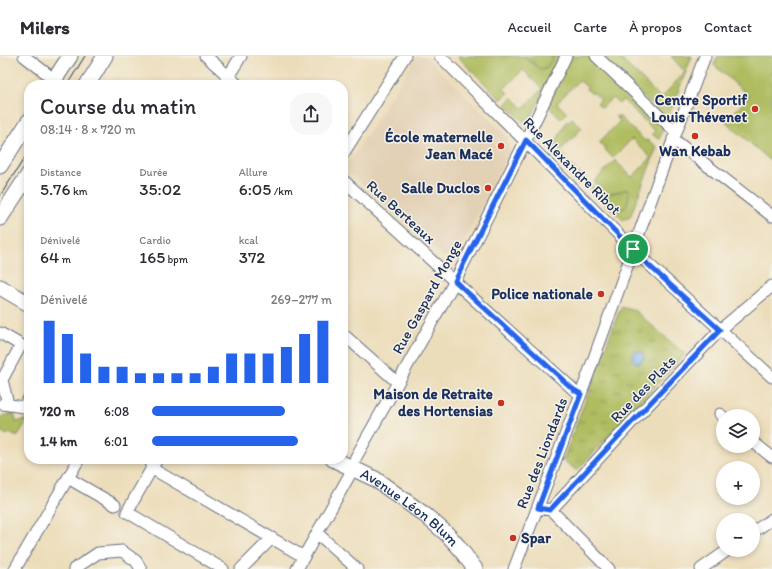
<!DOCTYPE html>
<html lang="fr">
<head>
<meta charset="utf-8">
<style>
  :root { --surface:#fff; --page:#f7f7f7; --text:#2b2b33; --muted:#7c7c81; --line:#e1e1e2; --accent:#2563eb }
  body { margin:0; font-family:Itim,sans-serif; background:var(--page); color:var(--text); height:100vh; display:flex; flex-direction:column; font-size:15px; white-space:nowrap }
  * { box-sizing:border-box; margin:0 }
  p { font-size:13px; color:var(--muted) }
  .icon { flex:none; width:22px; height:22px; fill:none; stroke:currentColor; stroke-width:2; stroke-linecap:round; stroke-linejoin:round }
  .map { position:relative; flex:1; overflow:hidden }
  .side { position:absolute; left:24px; top:24px; width:324px; height:384px; display:flex; flex-direction:column; background:var(--surface); border-radius:16px; box-shadow:0 2px 6px #0003 }
  .side>* { flex:none }
  .tools { position:absolute; left:716px; top:353px; display:grid; gap:8px }
  .tools a { display:grid; place-items:center; width:44px; height:44px; border-radius:50%; background:var(--surface); box-shadow:0 2px 6px #0003; font-size:20px }
  .pin { position:absolute; display:grid; place-items:center; width:34px; height:34px; color:#fff; margin:-17px; border:2px solid #fff; border-radius:50%; box-shadow:0 1px 4px #0007 }
  .round { display:grid; place-items:center; flex:none; width:42px; height:42px; border-radius:16px; background:var(--page) }
  .overview { display:flex; align-items:center; justify-content:space-between; height:68px; padding:0 16px }
  h1 { font-size:22px; font-weight:600; line-height:30px }
  .stats { display:grid; grid-template-columns:repeat(3,1fr); gap:6px; height:68px; padding:4px 16px }
  .stats div { display:grid; align-content:center }
  .stats b { font-size:17px; font-weight:600 }
  .stats small { font-size:11px; font-weight:400 }
  .stats p { font-size:11px }
  .chart { height:112px; padding:8px 16px }
  .chart p { display:flex; justify-content:space-between }
  .chart svg { width:100%; height:72px; margin-top:4px; stroke:var(--accent); stroke-width:6 }
  ul { padding:0 16px; list-style:none; font-size:13px }
  li { display:grid; grid-template-columns:64px 48px 1fr; align-items:center; height:30px }
  li i { height:10px; border-radius:5px; background:var(--accent) }
  header { display:flex; align-items:center; gap:24px; box-sizing:border-box; height:56px; padding:0 20px; background:var(--surface); border-bottom:1px solid var(--line) }
  header strong { font-size:19px }
  nav { display:flex; gap:22px; margin-inline-start:auto; font-size:14px }
  .map>svg:first-child { display:block }
  .built { fill:#e3d1b6 }
  .grass { fill:#afbc5e; stroke:#65765e; fill-rule:evenodd }
  .park { fill:url(#park-tufts); stroke:#65765e }
  .water { fill:url(#water-ripples); stroke:#486ea2 }
  .lines { fill:none; stroke-linecap:round; stroke-linejoin:round }
  .minor-casing { stroke:#646c7e; stroke-width:13 }
  .major-casing { stroke:#646c7e; stroke-width:17 }
  .minor { stroke:#fff; stroke-width:11 }
  .major { stroke:#fff; stroke-width:15 }
  .tram { stroke:#1b2f5e; stroke-width:1 }
  .route-casing { stroke:#fff; stroke-width:8 }
  .route { stroke:#2563eb; stroke-width:5 }
  .poi-dot { fill:#c8321e; stroke:#f7f3e8; stroke-width:1.5 }
  .labels { text-anchor:middle; dominant-baseline:central; stroke-width:3; stroke-linejoin:round; paint-order:stroke }
  .poi-label { font-size:15px; font-weight:bold; fill:#1b2f5e; stroke:#f7f3e8; text-anchor:end }
  .street-label { font-size:15px; fill:#1b2f5e; stroke:#f7f3e8 }
</style>
</head>
<body>
<header>
<strong>Milers</strong>
<nav><a>Accueil</a><a>Carte</a><a>À propos</a><a>Contact</a></nav>
</header>
<div class="map">
<svg width="772" height="513" viewBox="0 0 772 513">
  <defs>
    <pattern id="park-tufts" width="24" height="20" patternUnits="userSpaceOnUse"><rect width="24" height="20" fill="#afbc5e"/><path d="M3 7l-1-3M5 7V3M7 7l1-3M15 17l-1-3M17 17v-4M19 17l1-3" fill="none" stroke="#8e9951"/></pattern>
    <pattern id="water-ripples" width="26" height="14" patternUnits="userSpaceOnUse"><rect width="26" height="14" fill="#76aee5"/><path d="M2 4q2-2 4 0t4 0M15 11q2-2 4 0t4 0" fill="none" stroke="#608ebd"/></pattern>
  </defs>
  <rect width="100%" height="100%" fill="#f7f3e8"/>
  <filter id="ink" filterUnits="userSpaceOnUse"><feTurbulence type="fractalNoise" baseFrequency=".025" numOctaves="2"/><feDisplacementMap in="SourceGraphic" scale="8" xChannelSelector="R" yChannelSelector="G"/><feConvolveMatrix kernelMatrix="1 2 1 2 8 2 1 2 1" color-interpolation-filters="sRGB"/></filter>
  <filter id="wash" filterUnits="userSpaceOnUse"><feTurbulence type="fractalNoise" baseFrequency=".012" numOctaves="4" result="noise"/><feDisplacementMap in="SourceGraphic" scale="16" xChannelSelector="R" yChannelSelector="G"/><feGaussianBlur stdDeviation="0.9" result="paint"/><feColorMatrix in="noise" values="0 0 0 0 0 0 0 0 0 0 0 0 0 0 0 0 0 1.4 0 .05"/><feComposite in="paint" operator="in"/></filter>
  <g filter="url(#wash)">
    <rect width="100%" height="100%" fill="#ecddba"/>
    <path class="built" d="M417,0H425L507,81L510,95L455,203L448,205L349,117L348,108L352,102Z"/>
    <path class="grass" d="M457,0H524C533,11 540,6 552,4L554,0H562L527,69L505,48L512,41L523,52L542,33L523,14L504,33L508,37L501,44Z
      M569,0H588L597,5L664,69L659,84L652,78L655,75L623,44L619,48L612,42L602,52L597,47L601,43L593,36L592,38L586,33L587,31L579,24L557,47L567,57L561,63L546,48Z
      M601,0H618L661,42L685,16L671,0H692L667,64Z
      M718,0H771L772,1V106L726,66L749,40L714,9Z
      M615,60L620,61L645,85L647,84L657,91L630,161L623,164L577,119L580,117L595,132L598,129L594,126L615,104L632,121L651,102L632,83L613,102L605,94L606,93L599,86L620,65ZM629,133L615,151L605,139H606Z
      M572,62L582,72L560,95L566,101L564,102L576,114L574,116L552,94L566,66L569,65Z
      M14,357L16,366L28,363L17,381L9,377L7,379L0,375V361Z"/>
    <path class="park" d="M524,0H554L547,11L540,13C535,8 529,6 524,0Z
      M629,133L628,144L625,152C615,155 611,145 605,139Z
      M621,250L634,254L685,298L577,415L563,404Z"/>
    <path class="water" d="M632 301a6 6 0 1 1 12 0a6 6 0 1 1-12 0Z"/>
  </g>
  <g filter="url(#ink)">
    <g class="lines">
      <defs>
        <path id="minor" d="M24,0L55,24
          M206,0L238,29
          M440,0L643,203L772,321
          M596,0L676,76
          M223,29L241,0
          M673,83L772,160
          M343,98L405,0
          M343,124L574,334L581,338
          M0,277L21,289L2,324L8,348
          M343,278L397,326
          M3,348L24,351L29,342
          M720,358L723,361
          M753,386L772,401
          M157,403L127,456L223,513
          M151,412L304,501
          M68,422L115,449
          M538,452L551,454L631,367L720,274L772,230
          M551,454L609,513
          M753,476L772,463
          M317,477L357,513
          M15,513L79,403
          M74,513L98,497L122,495L136,505L141,513
          M241,513L272,482
          M297,513L349,420L356,401L455,225L523,90L566,0
          M514,513L581,338L663,111L705,0
          M701,513L728,494"/>
        <g id="major">
          <path d="M51,29L70,0"/>
          <path d="M87,29L105,0"/>
          <path d="M0,110L29,65"/>
          <path d="M0,162L29,118"/>
          <path d="M0,231L29,248"/>
          <path id="s1" d="M333,403L375,423L425,459L447,478L458,490L475,513"/>
        </g>
      </defs>
      <use href="#minor" class="minor-casing"/>
      <use href="#major" class="major-casing"/>
      <use href="#minor" class="minor"/>
      <use href="#major" class="major"/>
      <path class="tram" d="M67,29L85,0
        M0,140L29,95"/>
    </g>
  </g>
  <g class="lines" filter="url(#ink)">
    <defs>
      <path id="route" d="M526,84L643,204L720,274L631,367L550,454L538,452L581,338L574,334L455,225Z"/>
    </defs>
    <use href="#route" class="route-casing"/>
    <use href="#route" class="route"/>
  </g>
  <g class="poi-dot">
    <circle cx="755" cy="53" r="4"/>
    <circle cx="695" cy="80" r="4"/>
    <circle cx="501" cy="90" r="4"/>
    <circle cx="488" cy="132" r="4"/>
    <circle cx="601" cy="238" r="4"/>
    <circle cx="501" cy="347" r="4"/>
    <circle cx="513" cy="482" r="4"/>
  </g>
  <g class="labels">
    <g class="poi-label">
      <text x="747" y="44">Centre Sportif<tspan x="747" dy="17">Louis Thévenet</tspan></text>
      <text x="493" y="81">École maternelle<tspan x="493" dy="17">Jean Macé</tspan></text>
      <text x="695" y="95" text-anchor="middle">Wan Kebab</text>
      <text x="480" y="132">Salle Duclos</text>
      <text x="593" y="238">Police nationale</text>
      <text x="493" y="338">Maison de Retraite<tspan x="493" dy="17">des Hortensias</tspan></text>
      <text x="521" y="482" text-anchor="start">Spar</text>
    </g>
    <g class="street-label">
      <text transform="translate(572 110) rotate(45)">Rue Alexandre Ribot</text>
      <text transform="translate(401 156) rotate(42)">Rue Berteaux</text>
      <text transform="translate(427 241) rotate(-61)">Rue Gaspard Monge</text>
      <text transform="translate(643 333) rotate(-46)">Rue des Plats</text>
      <text transform="translate(542 397) rotate(-69)">Rue des Liondards</text>
      <text stroke="none"><textPath href="#s1" startOffset="91">Avenue Léon Blum</textPath></text>
    </g>
  </g>
</svg>
<div class="tools">
<a><svg class="icon" aria-label="layers" viewBox="0 0 24 24"><path d="M12 4l9 5-9 5-9-5zM3 14l9 5 9-5"/></svg></a>
<a>+</a>
<a>−</a>
</div>
<div class="pin" style="left:633px;top:193px;background:#1e9e55"><svg class="icon" aria-label="arrive" viewBox="0 0 24 24"><path d="M6 21V4h12l-3 4 3 4H6"/></svg></div>
<section class="side">
<div class="overview"><div><h1>Course du matin</h1><p>08:14 · 8 × 720 m</p></div><a class="round"><svg class="icon" aria-label="share" viewBox="0 0 24 24"><path d="M12 15V3M7 8l5-5 5 5M5 13v7h14v-7"/></svg></a></div>
<div class="stats">
<div><p>Distance</p><b>5.76<small> km</small></b></div>
<div><p>Durée</p><b>35:02</b></div>
<div><p>Allure</p><b>6:05<small> /km</small></b></div>
</div>
<div class="stats">
<div><p>Dénivelé</p><b>64<small> m</small></b></div>
<div><p>Cardio</p><b>165<small> bpm</small></b></div>
<div><p>kcal</p><b>372</b></div>
</div>
<div class="chart"><p><span>Dénivelé</span>269–277 m</p>
<svg viewBox="0 0 160 44" preserveAspectRatio="none"><path d="M5 44V6M15 44V14M25 44V26M35 44V34M45 44V34M55 44V38M65 44V38M75 44V38M85 44V38M95 44V34M105 44V26M115 44V26M125 44V26M135 44V22M145 44V14M155 44V6"/></svg>
</div>
<ul>
<li><b>720 m</b>6:08<i style="width:74%"></i></li>
<li><b>1.4 km</b>6:01<i style="width:81%"></i></li>
</ul>
</section>
</div>
</body>
</html>
